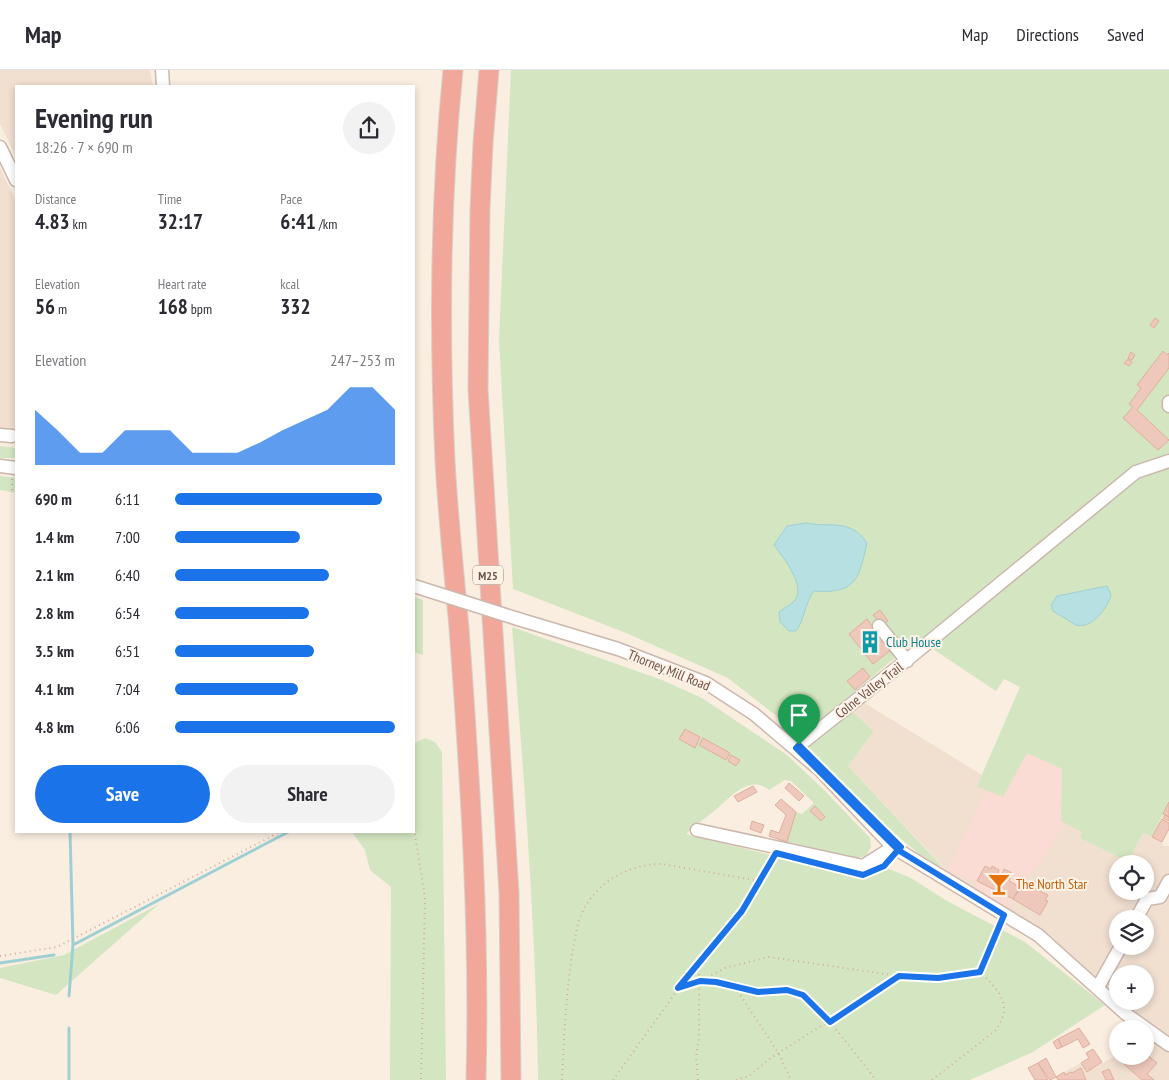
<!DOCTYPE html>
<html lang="en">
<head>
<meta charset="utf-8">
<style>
  :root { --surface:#fff; --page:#f2f2f3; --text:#2b2b33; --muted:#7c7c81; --line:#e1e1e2; --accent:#1a73e8 }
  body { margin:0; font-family:"PT Sans Narrow",sans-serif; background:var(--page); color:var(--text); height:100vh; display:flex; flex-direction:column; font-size:19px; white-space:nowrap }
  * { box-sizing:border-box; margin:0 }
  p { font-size:16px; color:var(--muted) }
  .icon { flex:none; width:28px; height:28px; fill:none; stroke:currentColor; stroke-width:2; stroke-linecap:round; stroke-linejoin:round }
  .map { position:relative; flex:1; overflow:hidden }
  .sheet { position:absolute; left:15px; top:15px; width:400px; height:748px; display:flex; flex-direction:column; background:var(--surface); border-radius:0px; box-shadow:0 2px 8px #0003 }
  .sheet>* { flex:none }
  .controls { position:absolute; left:1109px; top:785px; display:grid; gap:10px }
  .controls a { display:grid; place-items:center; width:45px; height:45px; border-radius:50%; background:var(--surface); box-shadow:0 2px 8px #0003; font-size:25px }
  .pin { position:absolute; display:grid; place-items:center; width:42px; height:42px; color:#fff; margin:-51px -21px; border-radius:50% 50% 50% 0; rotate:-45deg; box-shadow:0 0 5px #0007 }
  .pin .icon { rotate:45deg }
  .round { display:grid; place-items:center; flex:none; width:52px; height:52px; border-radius:26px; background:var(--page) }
  .head { display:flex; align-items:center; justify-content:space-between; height:85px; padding:0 20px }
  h1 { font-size:28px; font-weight:800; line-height:38px }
  .metrics { display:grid; grid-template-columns:repeat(3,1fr); gap:8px; height:85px; padding:5px 20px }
  .metrics div { display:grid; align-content:center }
  .metrics b { font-size:21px; font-weight:800 }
  .metrics small { font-size:14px; font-weight:400 }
  .metrics p { font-size:14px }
  .chart { height:140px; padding:10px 20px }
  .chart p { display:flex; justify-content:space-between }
  .chart svg { width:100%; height:90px; margin-top:5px; fill:var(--accent); opacity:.7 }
  .primary-button { display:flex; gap:10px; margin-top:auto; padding:10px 20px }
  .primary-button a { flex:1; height:58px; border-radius:30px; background:var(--accent); color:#fff; font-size:20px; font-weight:800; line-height:58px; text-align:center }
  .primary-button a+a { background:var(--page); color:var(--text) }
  ul { padding:0 20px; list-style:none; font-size:16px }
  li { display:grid; grid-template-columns:80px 60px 1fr; align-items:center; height:38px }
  li i { height:12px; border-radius:6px; background:var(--accent) }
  header { display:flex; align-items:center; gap:30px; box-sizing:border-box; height:70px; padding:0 25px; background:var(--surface); border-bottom:1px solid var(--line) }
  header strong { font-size:24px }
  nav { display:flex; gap:28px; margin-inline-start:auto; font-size:18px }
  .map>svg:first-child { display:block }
  .residential { fill:#f1dfd0; fill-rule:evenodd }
  .commercial { fill:#fadcd5 }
  .green { fill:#d4e6c1 }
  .water { fill:#b7e0e2; stroke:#9ed0d3 }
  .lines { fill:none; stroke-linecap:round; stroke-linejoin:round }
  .stream { stroke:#9ed0d3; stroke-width:3 }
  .building { fill:#eec9bb; stroke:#dfae9c }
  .minor-casing { stroke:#ccb7ac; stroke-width:15 }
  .highway-casing { stroke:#d7cfcc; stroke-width:21 }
  .path { stroke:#d2ad9e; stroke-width:2; stroke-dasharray:1 4; stroke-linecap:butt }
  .minor { stroke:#fff; stroke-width:12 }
  .highway { stroke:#f1a89b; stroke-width:19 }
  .minor-bridge-casing { stroke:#ccb7ac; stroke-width:15; stroke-linecap:butt }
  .minor-bridge { stroke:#fff; stroke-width:12 }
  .route-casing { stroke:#fff; stroke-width:10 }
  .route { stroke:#1a73e8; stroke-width:6 }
  .labels { text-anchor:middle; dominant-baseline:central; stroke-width:4; stroke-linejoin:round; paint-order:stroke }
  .shield { fill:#fef2e7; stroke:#9a8379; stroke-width:1 }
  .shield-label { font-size:12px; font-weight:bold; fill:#6f534a }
  .culture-label { font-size:14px; fill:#0d838f; stroke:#fef2e7; text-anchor:start }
  .street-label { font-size:14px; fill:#6f534a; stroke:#fef2e7 }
  .food-label { font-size:14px; fill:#c56008; stroke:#fef2e7; text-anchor:start }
</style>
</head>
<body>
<header>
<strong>Map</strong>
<nav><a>Map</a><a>Directions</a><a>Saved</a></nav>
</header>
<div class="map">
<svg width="1169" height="1010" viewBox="0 0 1169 1010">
  <rect width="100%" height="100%" fill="#faeee1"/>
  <path class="residential" d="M0,0H150L153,16H16V87L0,54Z
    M0,98L16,131V361L0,359Z
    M863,632L982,705L977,716L1027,683L1083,762L1080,768L1128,792L1143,763L1162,772L1163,776H1169V1010H1086L1081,999L1065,1005L1064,1002L1081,993L1087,1002L1117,985L1145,986V959L1102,918L938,798L940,793L848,696L874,661L852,641ZM1118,794H1145V821H1118ZM1118,849H1145V876H1118ZM1118,904H1145V931H1118Z"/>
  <path class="commercial" d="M1030,628L1064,644L1068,749L1038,796L1022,810L1009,838L974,822L977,812L948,801Z"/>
  <path class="green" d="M511,0H1169V732L1152,767L1143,763L1128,792L1080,768L1082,762L1061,751L1062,699L1027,683L1003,727L977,716L1020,617L1004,609L996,621L930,577L916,570L802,666L728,608L626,563L513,519L499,270Z
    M0,376L16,378V388H0Z
    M0,406L16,408V423L0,420Z
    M414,527L423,530V585L414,582Z
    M512,557L662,610L702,628L787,685L824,720L870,768L871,777L866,786C839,793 814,776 787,772L796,742L802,744L814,733L791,711L785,710L769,720C749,703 728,730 713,742C704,749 694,756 686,764L862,808L889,799L911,808L947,831L1025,872L1105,935L1033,982L970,1010H538C536,859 524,708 512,557Z
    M852,641L874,661L848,696L940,794L938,798C889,763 849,720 808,676Z
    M425,668L435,672L442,682L446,1010H390L391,817L370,800L365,780L351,761H414V670L415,673Z
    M159,834L56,925L0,908V898L64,885Z"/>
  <path class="water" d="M806,453C832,458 850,448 867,473C859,509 856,524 814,521C805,532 805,549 796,561H789L780,552L779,542C784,538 791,535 795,530C806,516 783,487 774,475L787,456Z
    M1107,516L1111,525C1107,539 1092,559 1076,555L1053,541L1051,535L1057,526Z"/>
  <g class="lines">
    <path class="stream" d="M73,875L290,761
      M0,893L54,885
      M69,926L73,875L70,761
      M69,958V1010"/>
  </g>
  <path class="building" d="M1155,248L1159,251L1154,258L1150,255Z
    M1163,281L1167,285L1169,283V298L1137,340L1169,370L1158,380L1123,348L1133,337L1129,334L1141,318L1137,315Z
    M1131,282L1135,285L1132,290L1128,288Z
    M1128,289L1132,292L1129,296L1124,293Z
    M880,540L888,551L881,555L873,545Z
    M867,549L891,580L873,594L849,564Z
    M863,598L870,607L855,620L847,611Z
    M685,659L700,667L695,678L679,669Z
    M703,668L730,683L726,690L699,675Z
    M731,685L740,690L736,696L728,691Z
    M789,713L804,726L799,731L785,718Z
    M753,716L757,722L738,732L734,726Z
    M781,729L796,742L787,772L769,766L771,760L779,763L786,745L775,735Z
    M1169,732V747L1163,744Z
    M815,736L825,747L821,751L810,741Z
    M1165,745L1169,747V751L1163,748Z
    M1162,749L1169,753V759L1162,772L1152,767Z
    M752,751L764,755L761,763L750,759Z
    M985,796L991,799L992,796L999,800L997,805L1001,806L1004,799L1012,803L1009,811L1020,817L1013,829L977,811Z
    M1023,813L1048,825L1045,830L1048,831L1040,845L1013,829Z
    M1079,958L1090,974L1083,978L1078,969L1062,977L1058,969Z
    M1058,969L1062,977L1057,979L1053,972Z
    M1093,979L1102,992L1087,1002L1081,993L1089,988L1086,983Z
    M1145,983L1157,993L1147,1004L1154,1010H1142L1124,994L1130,986H1145Z
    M1046,988L1056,1007L1050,1010L1038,993Z
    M1038,993L1048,1010H1035L1028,998Z
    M1081,998L1086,1010H1058L1056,1007L1064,1002L1065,1005L1071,1002L1072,1003Z
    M1109,999L1114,1010H1106L1102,1002Z"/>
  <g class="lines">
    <defs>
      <path id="minor" d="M162,0L163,16
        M0,77L16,110
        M1169,332V336
        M0,365L12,366
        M0,396L16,398
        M518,549L618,579L706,613L754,644L820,700L893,777L1038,865L1126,944L1169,975
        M879,556L907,591
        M796,678L913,585L1136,402L1169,391
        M697,760L863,796L893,777
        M1136,849L1147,829L1160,827L1169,811
        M1098,917L1121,876"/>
      <path id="highway" d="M453,0C440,130 439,261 445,391C448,447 454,502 459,558C470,709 480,859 476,1010
        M489,0L483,73L480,139L478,319L509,823L511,1010"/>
    </defs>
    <use href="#minor" class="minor-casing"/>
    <use href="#highway" class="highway-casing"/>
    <path class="path" d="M12,409V420H16
      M414,759L425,827L421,1010
      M0,886L57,877L282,761
      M702,911C721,912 739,921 758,922C773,923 785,919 800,924C815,929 863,994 876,1010
      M735,917L779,984L791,1010
      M679,918L700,911L725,898L769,887L899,906
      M562,1010C564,968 566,926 572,884C575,870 576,856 582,843C596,812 629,794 662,794L760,811
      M613,1010L679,918L742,841L774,787
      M698,1010L696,987L699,967V893
      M736,1010L749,1006L769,989L899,906L937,908L980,901
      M932,1010L995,961C1015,934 998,921 980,901L999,856"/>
    <use href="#minor" class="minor"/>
    <use href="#highway" class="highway"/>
    <defs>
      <path id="minor-bridge" d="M414,516L518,549"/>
    </defs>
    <use href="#minor-bridge" class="minor-bridge-casing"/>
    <use href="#minor-bridge" class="minor-bridge"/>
  </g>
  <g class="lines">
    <defs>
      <path id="route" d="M799,675L796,678L898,780L884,796L863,805L776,783L742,841L678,918L700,911L716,912L758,922L787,920L803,925L830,952L899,906L938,908L980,902L1004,845L898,780L901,777L799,675"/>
    </defs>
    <use href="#route" class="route-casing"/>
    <use href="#route" class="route"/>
  </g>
  <defs>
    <symbol id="building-bare" viewBox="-9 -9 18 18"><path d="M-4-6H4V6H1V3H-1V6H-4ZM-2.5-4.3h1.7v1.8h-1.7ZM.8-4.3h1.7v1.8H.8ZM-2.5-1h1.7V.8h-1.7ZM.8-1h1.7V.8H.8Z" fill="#0f9aa8" stroke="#fef2e7" stroke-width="2.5" paint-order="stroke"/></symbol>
    <symbol id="bar-bare" viewBox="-9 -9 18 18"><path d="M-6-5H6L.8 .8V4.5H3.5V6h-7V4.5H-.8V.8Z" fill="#e8710a" stroke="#fef2e7" stroke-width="2.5" paint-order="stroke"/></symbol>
  </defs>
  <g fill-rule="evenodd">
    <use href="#building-bare" x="854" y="556" width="32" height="32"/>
    <use href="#bar-bare" x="983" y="798" width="32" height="32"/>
  </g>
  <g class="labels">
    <rect class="shield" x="473" y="495.5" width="30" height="19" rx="4"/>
    <g class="shield-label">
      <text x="488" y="505">M25</text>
    </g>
    <g class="culture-label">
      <text x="886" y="572">Club House</text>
    </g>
    <g class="street-label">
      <text transform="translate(669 600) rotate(22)">Thorney Mill Road</text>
      <text transform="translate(869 620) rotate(-38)">Colne Valley Trail</text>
    </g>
    <g class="food-label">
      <text x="1016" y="814">The North Star</text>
    </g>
  </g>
</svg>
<div class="controls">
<a><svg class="icon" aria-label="locate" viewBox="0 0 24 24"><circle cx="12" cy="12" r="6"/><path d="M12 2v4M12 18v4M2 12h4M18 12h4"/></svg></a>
<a><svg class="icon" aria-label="layers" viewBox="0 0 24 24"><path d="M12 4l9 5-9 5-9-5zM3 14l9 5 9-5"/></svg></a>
<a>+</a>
<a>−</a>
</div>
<div class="pin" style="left:799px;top:675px;background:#1e9e55"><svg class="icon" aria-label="arrive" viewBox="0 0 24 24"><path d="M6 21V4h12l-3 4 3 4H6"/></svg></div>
<section class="sheet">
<div class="head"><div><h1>Evening run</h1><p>18:26 · 7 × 690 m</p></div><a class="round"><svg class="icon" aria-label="share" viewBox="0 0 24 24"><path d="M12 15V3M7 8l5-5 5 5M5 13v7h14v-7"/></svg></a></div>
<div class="metrics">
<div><p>Distance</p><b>4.83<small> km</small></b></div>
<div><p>Time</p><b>32:17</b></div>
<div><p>Pace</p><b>6:41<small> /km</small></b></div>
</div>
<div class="metrics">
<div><p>Elevation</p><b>56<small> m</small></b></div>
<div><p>Heart rate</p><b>168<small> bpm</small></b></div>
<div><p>kcal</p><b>332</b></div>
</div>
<div class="chart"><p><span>Elevation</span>247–253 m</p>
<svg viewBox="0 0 160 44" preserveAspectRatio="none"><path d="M0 44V17L10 27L20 38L30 38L40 27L50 27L60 27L70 38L80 38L90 38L100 33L110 27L120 22L130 17L140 6L150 6L160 17V44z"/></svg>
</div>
<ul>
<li><b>690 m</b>6:11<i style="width:94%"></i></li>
<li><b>1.4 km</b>7:00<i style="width:57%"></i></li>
<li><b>2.1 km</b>6:40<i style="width:70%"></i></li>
<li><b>2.8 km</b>6:54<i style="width:61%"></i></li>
<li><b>3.5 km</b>6:51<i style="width:63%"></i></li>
<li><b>4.1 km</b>7:04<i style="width:56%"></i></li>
<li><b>4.8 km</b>6:06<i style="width:100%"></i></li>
</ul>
<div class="primary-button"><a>Save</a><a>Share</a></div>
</section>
</div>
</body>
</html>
